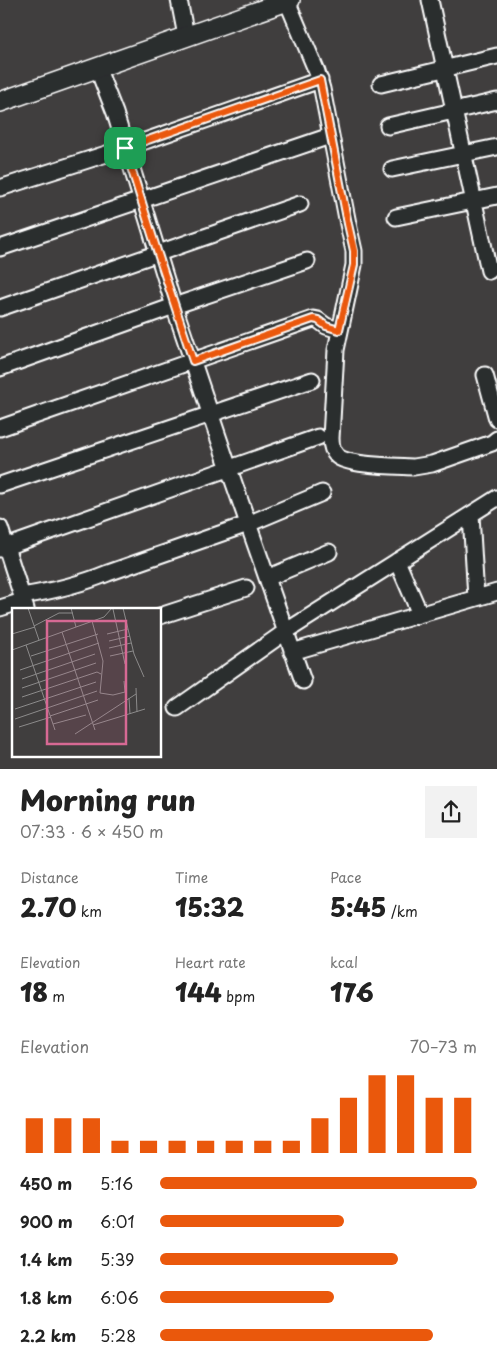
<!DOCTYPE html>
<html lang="en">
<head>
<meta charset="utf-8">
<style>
  :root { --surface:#fff; --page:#f2f2f2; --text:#222; --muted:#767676; --accent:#ea580c }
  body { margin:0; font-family:"Playpen Sans",sans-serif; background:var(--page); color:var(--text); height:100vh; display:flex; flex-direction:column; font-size:19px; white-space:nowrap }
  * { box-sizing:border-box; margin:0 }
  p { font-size:16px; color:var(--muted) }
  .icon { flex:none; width:28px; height:28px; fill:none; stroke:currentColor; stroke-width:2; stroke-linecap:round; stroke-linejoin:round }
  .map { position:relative; height:769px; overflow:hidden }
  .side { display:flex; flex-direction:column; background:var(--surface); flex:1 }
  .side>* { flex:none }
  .pin { position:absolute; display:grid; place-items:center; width:42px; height:42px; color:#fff; margin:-21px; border-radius:10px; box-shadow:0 2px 8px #0006 }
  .round { display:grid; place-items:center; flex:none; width:52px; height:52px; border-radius:0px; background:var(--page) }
  .head { display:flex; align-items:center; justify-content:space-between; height:85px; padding:0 20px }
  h1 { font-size:28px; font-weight:800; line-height:38px }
  .metrics { display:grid; grid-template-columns:repeat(3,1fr); gap:8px; height:85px; padding:5px 20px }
  .metrics div { display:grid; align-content:center }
  .metrics b { font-size:25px; font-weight:800 }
  .metrics small { font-size:14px; font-weight:400 }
  .metrics p { font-size:14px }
  .chart { height:140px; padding:10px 20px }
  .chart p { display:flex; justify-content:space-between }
  .chart svg { width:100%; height:90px; margin-top:5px; stroke:var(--accent); stroke-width:6 }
  ul { padding:0 20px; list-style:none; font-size:16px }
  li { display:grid; grid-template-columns:80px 60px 1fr; align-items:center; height:38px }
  li i { height:12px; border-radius:6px; background:var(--accent) }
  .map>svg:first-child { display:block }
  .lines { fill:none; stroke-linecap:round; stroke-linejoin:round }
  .minor-casing { stroke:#fff; stroke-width:19 }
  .tertiary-casing { stroke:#fff; stroke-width:22 }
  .minor { stroke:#2a2d2e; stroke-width:15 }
  .tertiary { stroke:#2a2d2e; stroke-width:19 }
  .route-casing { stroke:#fff; stroke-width:10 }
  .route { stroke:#ea580c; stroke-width:6 }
  .inset-road { fill:none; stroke:#8c8b8b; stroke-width:1 }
  .view { fill:#d76994; fill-opacity:0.15; stroke:#d76994; stroke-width:2.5 }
  .inset-edge { fill:none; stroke:#fff; stroke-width:2.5 }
</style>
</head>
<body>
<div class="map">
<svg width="497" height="770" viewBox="0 0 497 770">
  <rect width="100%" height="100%" fill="#403e3e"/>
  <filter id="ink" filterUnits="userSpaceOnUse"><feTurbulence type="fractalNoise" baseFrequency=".02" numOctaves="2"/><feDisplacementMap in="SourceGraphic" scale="10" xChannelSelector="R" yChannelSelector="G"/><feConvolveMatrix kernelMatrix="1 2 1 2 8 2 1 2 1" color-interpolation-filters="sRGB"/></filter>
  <g filter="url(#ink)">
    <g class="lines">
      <defs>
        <path id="minor" d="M179,0L186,36
          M430,0L489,271
          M287,1L317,72L322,89L348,224L354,251V265L336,350L331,438C331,445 332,451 337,456C348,466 398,466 414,467L432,464L492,443L497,439
          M97,67L115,113L174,306L229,469L303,681
          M381,84L497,56
          M388,126L497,101
          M392,169L497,147
          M0,188L125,148L320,80
          M396,217L497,196
          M0,248L330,136
          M0,308L300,204
          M0,368L174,306L307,261
          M485,375L497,419
          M0,428L313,319L318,320L326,326L339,330
          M0,485L312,380
          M471,515L476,598
          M0,528L26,609
          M0,549L318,437
          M397,561L420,614
          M267,578L329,552
          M22,596C53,591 79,585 108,573L248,524L322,493
          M0,608L23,601
          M160,616L246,588
          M292,652L497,592
          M177,708L285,632L497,498"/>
        <path id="tertiary" d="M0,102L290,0"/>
      </defs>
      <use href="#minor" class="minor-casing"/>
      <use href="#tertiary" class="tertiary-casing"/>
      <use href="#minor" class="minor"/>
      <use href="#tertiary" class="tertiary"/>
    </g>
  </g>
  <g class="lines" filter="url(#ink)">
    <defs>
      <path id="route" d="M320,80L348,224L354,251V265L339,330L326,326L318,320L313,319L193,361L158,254L125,148Z"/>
    </defs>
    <use href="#route" class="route-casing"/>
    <use href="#route" class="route"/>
  </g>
  <g transform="translate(12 608)">
    <rect width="149" height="149" fill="#403e3e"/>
    <path class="inset-road" d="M16,0L27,32M59,0L64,19M111,0L122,46L132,69M101,1L113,56M80,13L91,53L88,85L101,87L113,84L112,73M22,18L47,5H61M50,24L83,122M0,26L23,19M95,26L116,21M97,33L118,28M14,37L43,122M97,40L119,35M0,42L92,9L100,0M19,48L86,26M98,48L121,43M8,62L87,35M10,71L83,46M10,80L84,55M124,80L125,104M10,89L85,64L89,66M117,90L118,106M3,101L84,74M38,108L86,92M3,111L85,83M41,116L74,107M81,117L133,101M7,119L39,109M63,126L124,86"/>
    <path class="view" d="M35,13H114V136H35Z"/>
    <rect width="149" height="149" class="inset-edge"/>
  </g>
</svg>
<div class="pin" style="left:125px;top:148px;background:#1e9e55"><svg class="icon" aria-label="arrive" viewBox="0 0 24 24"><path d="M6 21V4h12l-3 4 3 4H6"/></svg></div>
</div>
<section class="side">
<div class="head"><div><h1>Morning run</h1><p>07:33 · 6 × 450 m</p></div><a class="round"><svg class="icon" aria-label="share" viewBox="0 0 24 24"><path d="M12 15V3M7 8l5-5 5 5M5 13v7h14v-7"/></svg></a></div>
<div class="metrics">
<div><p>Distance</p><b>2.70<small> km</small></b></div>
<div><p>Time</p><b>15:32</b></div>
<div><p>Pace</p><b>5:45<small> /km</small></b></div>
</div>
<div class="metrics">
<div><p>Elevation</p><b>18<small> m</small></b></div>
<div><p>Heart rate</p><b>144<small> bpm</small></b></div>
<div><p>kcal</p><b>176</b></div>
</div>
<div class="chart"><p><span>Elevation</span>70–73 m</p>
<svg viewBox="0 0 160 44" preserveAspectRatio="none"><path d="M5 44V27M15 44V27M25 44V27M35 44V38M45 44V38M55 44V38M65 44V38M75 44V38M85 44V38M95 44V38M105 44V27M115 44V17M125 44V6M135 44V6M145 44V17M155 44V17"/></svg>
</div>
<ul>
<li><b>450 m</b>5:16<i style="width:100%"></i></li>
<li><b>900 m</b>6:01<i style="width:58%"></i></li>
<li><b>1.4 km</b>5:39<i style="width:75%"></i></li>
<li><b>1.8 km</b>6:06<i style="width:55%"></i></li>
<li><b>2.2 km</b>5:28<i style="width:86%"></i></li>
</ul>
</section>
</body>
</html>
